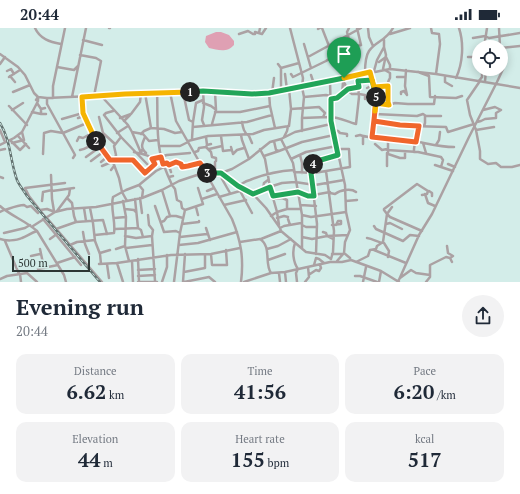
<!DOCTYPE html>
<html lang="en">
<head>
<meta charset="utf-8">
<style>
  :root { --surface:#fff; --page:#f2f2f3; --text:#1f2937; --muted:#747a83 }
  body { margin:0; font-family:"PT Serif",serif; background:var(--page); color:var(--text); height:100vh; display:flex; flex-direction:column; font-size:15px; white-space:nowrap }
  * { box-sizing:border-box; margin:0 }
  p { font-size:13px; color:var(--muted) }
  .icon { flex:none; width:22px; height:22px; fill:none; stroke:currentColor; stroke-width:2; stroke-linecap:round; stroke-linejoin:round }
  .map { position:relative; height:254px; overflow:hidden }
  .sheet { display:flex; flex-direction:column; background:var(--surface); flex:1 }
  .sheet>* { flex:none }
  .controls { position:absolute; left:472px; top:12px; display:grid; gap:8px }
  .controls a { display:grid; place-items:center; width:36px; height:36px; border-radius:50%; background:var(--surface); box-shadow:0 2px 10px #0003; font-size:20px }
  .scale { position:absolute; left:12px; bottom:10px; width:78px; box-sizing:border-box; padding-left:4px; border:2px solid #2d3735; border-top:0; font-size:11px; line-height:14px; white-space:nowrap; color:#2d3735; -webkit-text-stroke:3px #d3ede9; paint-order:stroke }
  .pin { position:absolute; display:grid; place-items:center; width:34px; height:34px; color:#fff; margin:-41px -17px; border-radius:50% 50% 50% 0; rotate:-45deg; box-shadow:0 0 4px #0007 }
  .pin .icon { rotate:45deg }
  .km { position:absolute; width:20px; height:20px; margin:-10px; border-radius:50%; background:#222; color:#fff; font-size:11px; line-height:20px; text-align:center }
  .round { display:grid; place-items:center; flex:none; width:42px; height:42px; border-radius:21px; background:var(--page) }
  .summary { display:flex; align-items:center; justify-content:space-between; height:68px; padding:0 16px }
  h1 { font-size:22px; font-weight:600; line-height:30px }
  .metrics { display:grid; grid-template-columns:repeat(3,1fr); gap:6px; height:68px; padding:4px 16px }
  .metrics div { display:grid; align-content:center; border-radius:10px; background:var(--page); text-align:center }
  .metrics b { font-size:20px; font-weight:600 }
  .metrics small { font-size:11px; font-weight:400 }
  .metrics p { font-size:11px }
  .status { display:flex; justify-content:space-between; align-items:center; height:28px; padding:0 20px; background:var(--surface); direction:ltr }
  .status svg { height:11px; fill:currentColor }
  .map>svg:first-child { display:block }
  .green { fill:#dfa0b3 }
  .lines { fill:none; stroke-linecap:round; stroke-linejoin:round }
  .minor { stroke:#aba1a3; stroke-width:2.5 }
  .rail-casing { stroke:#647371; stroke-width:2.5 }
  .rail { stroke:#d3ede9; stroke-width:1; stroke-dasharray:3; stroke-linecap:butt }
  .split-1-casing { stroke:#fff; stroke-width:8 }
  .split-2-casing { stroke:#fff; stroke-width:8 }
  .split-3-casing { stroke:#fff; stroke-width:8 }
  .split-4-casing { stroke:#fff; stroke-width:8 }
  .split-5-casing { stroke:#fff; stroke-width:8 }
  .split-6-casing { stroke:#fff; stroke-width:8 }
  .split-7-casing { stroke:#fff; stroke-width:8 }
  .split-1 { stroke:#22a559; stroke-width:5 }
  .split-2 { stroke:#f5b400; stroke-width:5 }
  .split-3 { stroke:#f0652b; stroke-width:5 }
  .split-4 { stroke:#22a559; stroke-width:5 }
  .split-5 { stroke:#22a559; stroke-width:5 }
  .split-6 { stroke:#f0652b; stroke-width:5 }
  .split-7 { stroke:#f5b400; stroke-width:5 }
</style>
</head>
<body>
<div class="status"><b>20:44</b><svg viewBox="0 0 49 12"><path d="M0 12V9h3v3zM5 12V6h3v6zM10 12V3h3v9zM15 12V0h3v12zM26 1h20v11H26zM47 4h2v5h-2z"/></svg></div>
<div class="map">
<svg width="520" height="254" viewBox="0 0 520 254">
  <rect width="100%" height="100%" fill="#d3ede9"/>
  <path class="green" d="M216,4H221L229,7L234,13V17C227,25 218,22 209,20L205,14L206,8Z"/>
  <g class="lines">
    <path class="minor" d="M35,0C40,11 50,14 61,16
      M109,0H110
      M290,0L303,50L302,59L304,69L302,90L328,89L331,93L333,102L338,103L340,105L347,106V108
      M322,0L329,18
      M349,0L347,4L351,19
      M368,0L369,9L373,18
      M431,0L432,5L439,6L440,16L436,46
      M499,0L500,19
      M318,1L320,0
      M259,5L260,0
      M239,6L248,3L253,6H255V4L262,6L266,0
      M390,6L410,0
      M473,10L485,8L489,10L520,5
      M83,12L102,17
      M338,13L341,23
      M304,16L311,40
      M384,19L386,27L383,41L390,45V50C386,56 386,70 389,77
      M486,19L485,13L487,0
      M501,20L520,18
      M0,26L18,39L25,47L34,65L38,69L47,70L203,63L252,66L269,65L390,41L436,46L520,60
      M80,27L96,30L101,33L94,68
      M308,29L361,0
      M468,29H479
      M379,34L386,29L390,37V41
      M0,36L5,29
      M278,36L281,40V63
      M57,39L74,42L78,38
      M281,40L299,35
      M7,43L11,41L14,46
      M374,43L377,32L384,19V12
      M370,44L376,66L372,109
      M418,44L429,48L430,69L456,70L462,68
      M365,45C365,38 365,29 369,23C376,13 386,13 393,0
      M285,46L287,62
      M291,46L293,49L326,33L344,21L361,17L357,0
      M311,47L314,56
      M10,48L15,54
      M445,48V54L452,58
      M9,49L20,42
      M397,49H405
      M344,50L343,54L345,56L347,62L352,66H359L365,67V71
      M456,50C463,35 464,15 459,0
      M330,53L331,90
      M358,53L372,52
      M479,53L482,49V45L486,42
      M480,53L467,72L470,87L476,102L480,123V131L488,136L496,135L501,139H512L520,137
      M485,54L486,41
      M374,59L388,58
      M367,60L373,57
      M203,63L204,79L202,92L204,97
      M13,64L30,57
      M157,64C158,84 156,104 160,124C162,135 167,146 172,157L175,161L177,172L181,174L182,180L185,182
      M170,64L176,93L232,191C241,213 244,230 241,254
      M183,64L189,92L193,94
      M145,65L151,100L164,101L175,105L182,104
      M269,65L270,78L275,100
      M272,65L274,50
      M401,66V64L404,63L407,67L405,58L406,42
      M103,67L104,71L128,97L132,104L143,106L149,113L158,112
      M342,67L343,54
      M72,69L86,0
      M82,69C83,94 94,113 110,132H133L145,145L155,136C149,125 145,127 134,124
      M304,69L326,67L331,68
      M47,70V76L74,125L75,127L73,130
      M53,70V58L65,0
      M369,70H376
      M331,71L337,70L348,61L359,59
      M37,75L41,81V86
      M203,75L211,78L215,81
      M376,75L389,77L395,75L408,76H434L435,68
      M9,78L27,97
      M41,81L45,80
      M291,81L319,79L325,85L323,89
      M12,82L23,75
      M483,82L495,79L501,82
      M32,84L41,86H46
      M215,84H240L270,78
      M375,86L417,88L423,86L426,88H441
      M99,89L103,105L115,116
      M328,89C338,88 347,94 356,96L359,69L357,47
      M78,90L84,88
      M120,90L131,86L140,74L141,65
      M302,90V103
      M62,91L83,85
      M124,93L130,87
      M374,93L413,98L446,99L448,104L474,96
      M242,94C243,100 244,105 249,108L252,115
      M477,94L481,93L485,91L496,90V85L501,82
      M212,96L216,82L215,64
      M424,98L425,95V88
      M193,99L247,94L272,87
      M0,102L5,114
      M333,102L345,157L346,184L350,202L345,214L344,225L337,233
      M476,102L494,99
      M132,104L141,125L142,122
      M117,105L128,98
      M141,106L144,103L151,100
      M241,107L242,112L249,131
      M18,108L29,120
      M221,108L223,123L231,122
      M356,108L360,107C370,111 396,111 407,112C423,114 438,119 454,119
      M121,109L148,137
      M145,109C142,116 140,119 146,125
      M206,109L207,117L206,119
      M284,109L287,103L288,98
      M192,111L193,94L196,75L203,72
      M281,111L293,135L302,187
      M388,111V126L400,130H405V124
      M10,112L20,122L26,116
      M77,113L79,109L83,110L92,105
      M188,113L208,108L253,106L264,102L289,98L291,81L289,61
      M274,113L276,122L279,123L302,114L334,107
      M416,114L419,98
      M12,115L24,112L22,104
      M423,115L426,125
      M363,116V108
      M375,116L382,122L387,121
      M0,117L14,110L22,104L38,73V69L36,72
      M207,117L211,116
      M436,117L439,112L440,104
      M159,118H180L188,114
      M206,119L211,124L212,129L216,130V133
      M231,119L233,126L237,122L244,120
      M209,121L222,118
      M260,121L265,131L270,159L277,184L271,188
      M0,122L5,121
      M80,122C87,121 90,117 97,115
      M387,122L418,124L441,129L443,132L441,139
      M195,124L198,123L199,120L206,119
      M414,124V121L415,114
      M43,126L44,105L51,103L63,105L87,95
      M300,127L302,135V145
      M264,128L279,123
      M86,129L100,119
      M152,131L167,127L190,125
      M291,131L306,124L337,118
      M91,133L103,124
      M101,134L107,129
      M113,134L119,150L122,164L127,173
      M215,134V145
      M163,136L168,135L171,144
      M448,136L455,139
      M169,137L176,134L181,136L182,139H188L200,135
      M435,137L453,143
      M102,138L114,133L116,127L114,118L121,109L104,87L106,85L113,83
      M387,138V125
      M111,142L114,138
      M326,143L334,203L333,224L331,231
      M294,144L314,145L350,139L349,121H338
      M207,145H221L239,159L253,166L266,180L280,200L281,203L306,224L325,227L331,231
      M311,145L317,196L316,226
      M312,145L314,134L338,127
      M51,147L52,171L54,183
      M0,149L3,150
      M169,149L173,148
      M139,157L143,162L142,170
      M238,158C242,156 245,153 250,152C262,147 280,143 294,142
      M239,159V161L252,185
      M263,161L264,155L268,152
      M162,162L170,188H176L183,190
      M52,163L74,160
      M207,163L214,160
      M429,163L432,165V168
      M230,165L222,151L221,145L232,141L249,131L270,114L281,111L295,104L331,96
      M330,165L335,166C340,162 351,160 356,164
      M253,166L266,160L282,155L295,154L315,157L344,152
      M425,166L428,175L435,178
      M273,168L298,164L308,168L330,164
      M219,169L240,163
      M67,170L72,175L74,188L76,194
      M140,170L142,185
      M135,171L138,200L141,202L143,209
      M202,171L217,166
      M273,171L282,170L287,172V181
      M42,173L43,164L52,162
      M123,173L126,189L125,218L129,233
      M346,173L357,172
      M224,177L246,172
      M301,177L316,178
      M0,178C11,188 26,193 37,203L64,247L66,254
      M155,178L164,204L176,203L180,205
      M196,179L198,187
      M392,179L387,186L390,189L422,203
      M84,180L86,193
      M90,180L93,195L95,213L100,226L101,236
      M125,181L134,182L136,184
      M5,182C11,180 18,177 24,177L27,179L31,178L38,185
      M40,182L47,181L55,184
      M57,183L69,167L70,161
      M0,184L4,182
      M148,187L149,197L153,202L152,208L155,253
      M46,189L102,254
      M46,190L29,168L25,160L65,155
      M114,190L126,189
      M277,190L284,188L288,189
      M43,191L81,237
      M288,191L290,197
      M161,194L164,193L167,189L171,188
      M182,196L199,194V193
      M386,196L390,195L402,201
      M279,197L277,184L287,181H301
      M302,197L306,199H317
      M332,197L341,196V193H338L336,197
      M33,198L55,184L67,181L96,179L142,170L162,162L179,153L206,144
      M374,198L376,201L403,213L410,207L419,208
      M206,200L210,212
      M280,200L284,198L301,195
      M56,201L76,194L103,192L107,206
      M115,201L138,200
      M83,204L85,216L89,226
      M323,204L326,205L327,208L348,207
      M4,205L25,200L30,197
      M95,207L114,205C116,194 110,180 113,169L126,162L139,157L156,143L164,139
      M125,208L136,210L152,208
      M180,209L207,206
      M302,209L312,211L327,208L333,211
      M367,210C374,211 378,215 384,215L389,223L388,229
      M0,211C5,213 16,213 22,210C27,208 31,205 37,203
      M50,211L57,206
      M261,211L281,203
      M5,213L19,246
      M240,214L260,211C272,219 264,235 271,245
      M295,215C292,223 293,234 298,241L296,245
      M70,217L77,214L95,212
      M179,217L198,215L237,204
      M126,220L152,217
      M302,220V187L311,189L346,184
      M40,221L44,240
      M116,221L125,218
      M267,221L278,218L291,211
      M374,222L406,235
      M100,225L110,222
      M211,226L212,237H227L226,222
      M332,226H342L344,225L350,230
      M31,228L40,226
      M450,230L452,234
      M138,231L139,254
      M268,232L285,226
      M132,233L133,254
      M356,234L368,228L370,222L376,221L377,218L383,214L387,186L384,182V181L417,156L428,163L427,166L422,167
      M57,235L75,229
      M117,235L123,254
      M99,236L117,235L171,227L211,226L240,220
      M107,236L109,250
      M314,237L316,230L319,231L324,235
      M38,241L58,237
      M138,242L155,241
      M184,244L205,240V227
      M285,244L286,254
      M279,245L280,254
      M296,245L297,254
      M309,245L310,246L316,242L319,243L321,240L320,237
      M20,246L21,254
      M138,248L155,247
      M355,248H360L377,254
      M400,250L411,242L416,245L430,247
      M0,251L7,248L27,245L37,254
      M138,254H157
      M162,254L167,239V227
      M174,254L180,205L185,182L203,176L198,160
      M183,254L185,226
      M184,254L209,249L215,254
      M244,254L271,245L285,244L330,234H342L351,232L381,243L399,254
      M305,254L309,249L308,239
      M363,254L366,239
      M379,254L381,243
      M398,254L419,207L432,186L469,109L497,54L503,41L501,29
      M426,254L430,249V237L446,229L450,230L453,228L448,225L447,218"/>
    <defs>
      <path id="rail" d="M0,95C11,113 10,133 17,152C19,157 24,163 27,168L100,254"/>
    </defs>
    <use href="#rail" class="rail-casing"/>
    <use href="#rail" class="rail"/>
  </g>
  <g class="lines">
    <defs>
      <path id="split-1" d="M190,64L203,63L252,66L269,65L344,50"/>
      <path id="split-2" d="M96,113L83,85L82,69L125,66L190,64"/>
      <path id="split-3" d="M96,113L110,132H133L145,145L155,136L152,131L161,129L163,136L167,135L169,137L176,134L181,136L182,139L188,138L200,135L207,145"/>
      <path id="split-4" d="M207,145H221L238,158L253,166L270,159L273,168L298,164L308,168H314L311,145L313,143V136"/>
      <path id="split-5" d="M313,136L314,134L338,127L331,93V71L337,70L348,61L359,59L358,53L372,52L376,69"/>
      <path id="split-6" d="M375,83L372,109L416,114L419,98L400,97L374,93L376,69"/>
      <path id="split-7" d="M344,50L370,44L374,59L388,58V74L389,77L376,75L375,83"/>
    </defs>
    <use href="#split-1" class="split-1-casing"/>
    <use href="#split-2" class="split-2-casing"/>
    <use href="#split-3" class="split-3-casing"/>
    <use href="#split-4" class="split-4-casing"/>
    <use href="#split-5" class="split-5-casing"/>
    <use href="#split-6" class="split-6-casing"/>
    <use href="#split-7" class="split-7-casing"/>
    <use href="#split-1" class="split-1"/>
    <use href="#split-2" class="split-2"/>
    <use href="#split-3" class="split-3"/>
    <use href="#split-4" class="split-4"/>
    <use href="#split-5" class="split-5"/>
    <use href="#split-6" class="split-6"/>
    <use href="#split-7" class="split-7"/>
  </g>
</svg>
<div class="controls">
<a><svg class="icon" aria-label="locate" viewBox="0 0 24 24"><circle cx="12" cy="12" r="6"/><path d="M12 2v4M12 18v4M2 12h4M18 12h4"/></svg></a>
</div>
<div class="scale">500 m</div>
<div class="pin" style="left:344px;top:50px;background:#1e9e55"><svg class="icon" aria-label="arrive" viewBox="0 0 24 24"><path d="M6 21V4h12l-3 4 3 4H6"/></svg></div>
<b class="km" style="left:190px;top:64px">1</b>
<b class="km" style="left:96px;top:113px">2</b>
<b class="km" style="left:207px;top:145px">3</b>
<b class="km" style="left:313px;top:136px">4</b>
<b class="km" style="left:376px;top:69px">5</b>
</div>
<section class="sheet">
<div class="summary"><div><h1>Evening run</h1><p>20:44</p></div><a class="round"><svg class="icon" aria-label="share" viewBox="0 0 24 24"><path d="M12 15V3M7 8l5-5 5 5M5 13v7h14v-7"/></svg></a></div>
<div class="metrics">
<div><p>Distance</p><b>6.62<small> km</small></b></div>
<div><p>Time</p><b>41:56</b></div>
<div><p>Pace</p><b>6:20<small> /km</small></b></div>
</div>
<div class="metrics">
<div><p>Elevation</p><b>44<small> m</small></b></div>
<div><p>Heart rate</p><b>155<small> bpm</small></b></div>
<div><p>kcal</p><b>517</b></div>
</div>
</section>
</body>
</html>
